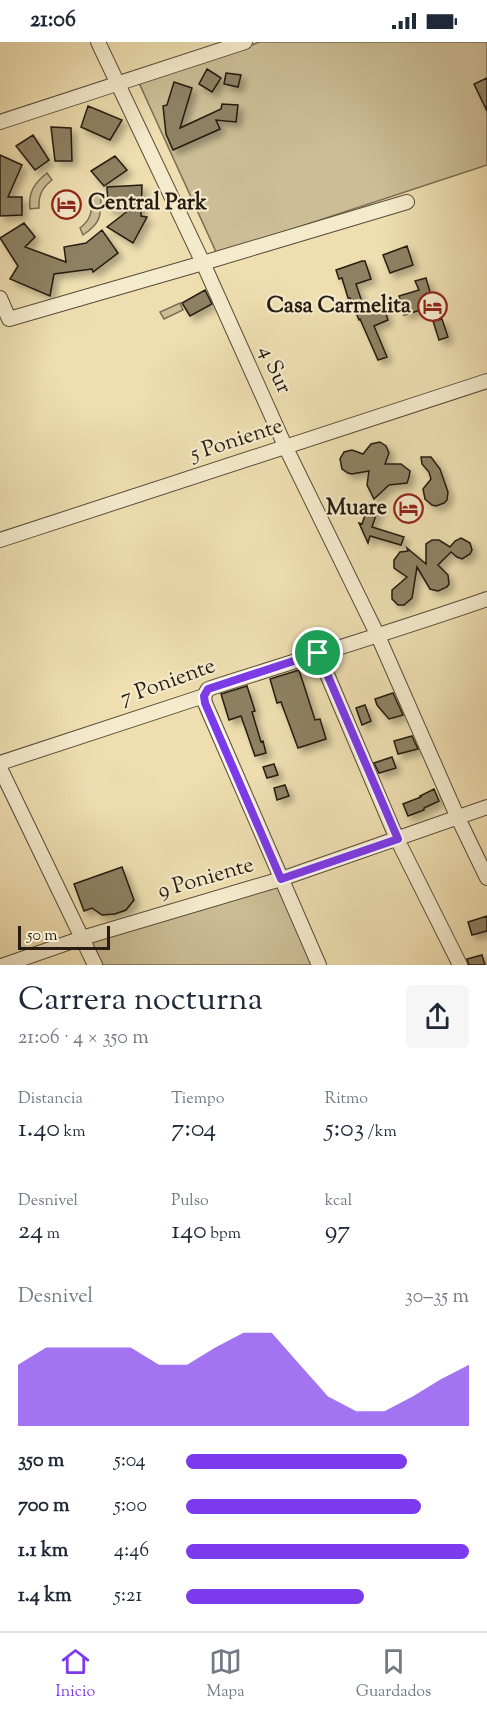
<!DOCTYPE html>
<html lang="es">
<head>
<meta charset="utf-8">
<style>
  :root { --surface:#fff; --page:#f6f6f7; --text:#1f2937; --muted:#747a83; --line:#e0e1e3; --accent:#7c3aed }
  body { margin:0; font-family:"Sorts Mill Goudy",serif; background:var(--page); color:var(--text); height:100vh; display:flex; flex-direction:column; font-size:22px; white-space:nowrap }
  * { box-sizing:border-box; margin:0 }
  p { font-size:20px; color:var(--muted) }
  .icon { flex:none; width:33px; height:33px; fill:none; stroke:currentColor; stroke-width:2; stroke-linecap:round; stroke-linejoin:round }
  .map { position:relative; height:923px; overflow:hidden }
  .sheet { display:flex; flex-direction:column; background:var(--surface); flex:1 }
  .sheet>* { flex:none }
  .scale { position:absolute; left:18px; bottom:15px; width:92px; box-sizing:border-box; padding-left:6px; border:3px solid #261c11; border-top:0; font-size:16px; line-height:21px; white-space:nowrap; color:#261c11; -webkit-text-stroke:4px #f4eacc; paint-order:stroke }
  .pin { position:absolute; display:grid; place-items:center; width:51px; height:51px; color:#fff; margin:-26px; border:3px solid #fff; border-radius:50%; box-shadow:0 2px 6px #0007 }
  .round { display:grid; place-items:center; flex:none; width:63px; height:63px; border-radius:6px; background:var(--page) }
  .summary { display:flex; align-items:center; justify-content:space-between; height:102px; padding:0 18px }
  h1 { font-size:33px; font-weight:600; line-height:45px }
  .metrics { display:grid; grid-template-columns:repeat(3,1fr); gap:9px; height:102px; padding:6px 18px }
  .metrics div { display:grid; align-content:center }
  .metrics b { font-size:26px; font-weight:600 }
  .metrics small { font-size:16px; font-weight:400 }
  .metrics p { font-size:16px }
  .chart { height:168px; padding:12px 18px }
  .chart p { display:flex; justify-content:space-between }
  .chart svg { width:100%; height:108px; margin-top:6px; fill:var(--accent); opacity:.7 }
  ul { padding:0 18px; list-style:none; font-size:20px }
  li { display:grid; grid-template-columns:96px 72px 1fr; align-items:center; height:45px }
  li i { height:15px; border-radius:8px; background:var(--accent) }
  .status { display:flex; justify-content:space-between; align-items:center; height:42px; padding:0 30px; background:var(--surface); direction:ltr }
  .status svg { height:16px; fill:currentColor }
  .tabs { display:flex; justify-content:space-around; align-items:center; height:84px; border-top:2px solid var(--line); background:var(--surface); font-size:16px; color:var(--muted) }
  .tabs a { display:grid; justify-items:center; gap:3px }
  .tabs .on { color:var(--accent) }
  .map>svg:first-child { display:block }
  .green { fill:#ccbd95; stroke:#796c53; stroke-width:1.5 }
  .building { fill:#8e8164; stroke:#261c11; stroke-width:1.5; filter:url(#shadow) }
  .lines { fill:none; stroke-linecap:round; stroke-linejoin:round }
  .minor-casing { stroke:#584c39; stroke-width:16 }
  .minor { stroke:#f4eacc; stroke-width:14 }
  .route-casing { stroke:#fff; stroke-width:12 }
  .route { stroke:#7c3aed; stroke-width:8 }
  .labels { text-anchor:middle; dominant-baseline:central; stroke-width:4.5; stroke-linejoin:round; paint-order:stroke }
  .poi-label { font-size:22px; font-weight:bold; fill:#261c11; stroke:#f4eacc; text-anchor:end }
  .street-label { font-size:22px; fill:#261c11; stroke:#f4eacc }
</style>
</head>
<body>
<div class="status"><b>21:06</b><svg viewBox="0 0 49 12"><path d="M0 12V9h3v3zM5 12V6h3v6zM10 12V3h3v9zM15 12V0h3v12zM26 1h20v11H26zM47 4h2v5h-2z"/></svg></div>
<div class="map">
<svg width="487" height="923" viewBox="0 0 487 923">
  <defs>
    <filter id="shadow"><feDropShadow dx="5" dy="5" stdDeviation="3" flood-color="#0004"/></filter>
  </defs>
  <rect width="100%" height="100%" fill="#eedeb0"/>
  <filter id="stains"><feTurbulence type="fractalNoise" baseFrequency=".00333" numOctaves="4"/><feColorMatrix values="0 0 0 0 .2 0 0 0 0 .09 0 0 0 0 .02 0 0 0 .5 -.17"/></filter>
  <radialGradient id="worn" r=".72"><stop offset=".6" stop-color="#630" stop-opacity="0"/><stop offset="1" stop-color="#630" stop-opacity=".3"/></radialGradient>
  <path class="green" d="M260,0H487V123L217,212L139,41Z
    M47,131L52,138C42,146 38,154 39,166L30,167C28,151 34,141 47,131Z
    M92,154H101C101,174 101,181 83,193L80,186C92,177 92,168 92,154Z
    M180,261L183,268L164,277L160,270Z
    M279,842L314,923H100L89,898Z"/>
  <path class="building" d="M207,27L221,36L212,50L199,42Z
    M226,31L241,33L238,45L224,42Z
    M487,36V69L474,42Z
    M174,40L192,46L180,86L221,67L222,62L238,63L236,80L216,78L220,87L173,108L166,92L163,64L167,63Z
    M88,64L122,78L110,98L81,85Z
    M51,85L71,86L72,119H55Z
    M33,93L49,118L35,128L16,104Z
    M0,113L22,123L8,155H22V173L0,174Z
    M115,114L127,128L104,144L91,129Z
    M142,143L141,174L147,175L133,201L107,185L129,168L108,167L107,145Z
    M24,181L35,195L25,205L66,220L64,205L86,201L102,188L118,211L93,230L92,227L54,232L50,254L10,237L18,224L0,196Z
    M407,204L413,223L390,231L383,213Z
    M362,219H365L371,237L356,242L364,266L382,260L388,278L374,284L387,315L378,318L360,277L359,278L350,256H348L342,236L339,237L336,228Z
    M426,236L434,264L404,273L399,254L419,248L415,239Z
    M205,248L212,262L190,274L182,261Z
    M442,277L448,295L439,298L433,279Z
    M380,400L386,404L389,411L385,422H401L410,429L409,435L407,441L389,443L374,457L367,443L369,429L352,432L348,431L342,427L340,417L344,410L352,408L363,412L371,402Z
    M421,415H431L440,427L448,450L447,458L444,461L436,464L432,463L425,457L423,447L431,437L429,430L422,422Z
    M369,461L379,464L372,485L404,495L401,503L370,494L368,501L359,481L362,482Z
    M461,496L470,501L472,508L470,512L462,517L457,515L451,510L438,523L448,533L449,542L447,545L438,549L430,547L417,525L412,556L404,563H398L392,557V548L407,535L394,526V518L400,510L408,509L407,506L426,522V502L432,498H439L450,505L455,499Z
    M299,628L315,678L320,677L326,697L298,706L281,660L277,661L270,637Z
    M247,644L255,669L252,670L261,700L263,699L266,711L255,714L241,674L229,678L221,652Z
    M393,651L403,673L389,677L377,663L375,657Z
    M365,663L371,679L362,683L356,666Z
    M412,694L418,707L398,712L394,699Z
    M392,715L396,726L379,731L374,721Z
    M274,722L278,733L267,736L263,725Z
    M285,743L289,754L277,758L274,746Z
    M434,747L439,759L424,766V768L408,774L403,762L421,755L420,754Z
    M122,825L134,858L126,868L115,872L102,873L92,866L84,869L74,842Z
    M487,874V889L472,893L468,880Z
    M482,913L485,923H469L467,917Z"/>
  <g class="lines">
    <defs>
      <path id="minor" d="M98,0L203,221L286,406L378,594L458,776L487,836
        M0,80L245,0
        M0,256L9,277L203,221L407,160
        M0,498L487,339
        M318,611L397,797L460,923
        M204,654L205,661L319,923
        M0,721L204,654L208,647C301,617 395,589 487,557
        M0,726L95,923
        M4,923L82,896L281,837L487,765"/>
    </defs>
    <use href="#minor" class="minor-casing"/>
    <use href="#minor" class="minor"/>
  </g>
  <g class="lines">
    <defs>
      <path id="route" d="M318,611L398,797L281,837L205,661L204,654L208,647Z"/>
    </defs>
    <use href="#route" class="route-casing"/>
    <use href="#route" class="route"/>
  </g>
  <defs>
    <symbol id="hotel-ring" viewBox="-11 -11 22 22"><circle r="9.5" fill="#f4eacc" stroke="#8f2418" stroke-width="1.5"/><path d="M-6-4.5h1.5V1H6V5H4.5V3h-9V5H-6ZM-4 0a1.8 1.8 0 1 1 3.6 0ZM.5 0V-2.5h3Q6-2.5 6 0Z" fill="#8f2418"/></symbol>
  </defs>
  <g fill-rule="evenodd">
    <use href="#hotel-ring" x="50" y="146" width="33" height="33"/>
    <use href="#hotel-ring" x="416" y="248" width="33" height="33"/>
    <use href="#hotel-ring" x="392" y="450" width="33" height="33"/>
  </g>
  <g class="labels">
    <g class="poi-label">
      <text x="88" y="162" text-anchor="start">Central Park</text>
      <text x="411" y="265">Casa Carmelita</text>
      <text x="387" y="467">Muare</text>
    </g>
    <g class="street-label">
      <text transform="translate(274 328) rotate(66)">4 Sur</text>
      <text transform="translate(237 399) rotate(-18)">5 Poniente</text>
      <text transform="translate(168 641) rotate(-20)">7 Poniente</text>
      <text transform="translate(206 837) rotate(-16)">9 Poniente</text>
    </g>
  </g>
  <rect width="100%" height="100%" filter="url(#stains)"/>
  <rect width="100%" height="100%" fill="url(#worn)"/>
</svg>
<div class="scale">50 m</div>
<div class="pin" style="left:318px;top:611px;background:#1e9e55"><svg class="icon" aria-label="arrive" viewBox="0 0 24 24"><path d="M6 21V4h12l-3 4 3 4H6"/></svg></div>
</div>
<section class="sheet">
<div class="summary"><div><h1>Carrera nocturna</h1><p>21:06 · 4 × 350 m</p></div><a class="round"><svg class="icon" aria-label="share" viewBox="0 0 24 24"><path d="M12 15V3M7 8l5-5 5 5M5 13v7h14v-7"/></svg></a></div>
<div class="metrics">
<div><p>Distancia</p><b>1.40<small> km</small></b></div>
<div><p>Tiempo</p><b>7:04</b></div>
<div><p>Ritmo</p><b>5:03<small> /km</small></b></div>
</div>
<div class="metrics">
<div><p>Desnivel</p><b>24<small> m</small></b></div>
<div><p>Pulso</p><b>140<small> bpm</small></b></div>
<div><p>kcal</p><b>97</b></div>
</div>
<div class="chart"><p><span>Desnivel</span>30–35 m</p>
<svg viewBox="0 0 160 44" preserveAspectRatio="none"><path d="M0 44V19L10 12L20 12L30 12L40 12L50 19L60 19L70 12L80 6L90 6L100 19L110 32L120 38L130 38L140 32L150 25L160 19V44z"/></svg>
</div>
<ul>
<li><b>350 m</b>5:04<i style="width:78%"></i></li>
<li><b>700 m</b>5:00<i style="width:83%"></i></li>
<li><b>1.1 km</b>4:46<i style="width:100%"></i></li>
<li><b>1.4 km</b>5:21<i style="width:63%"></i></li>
</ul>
</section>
<nav class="tabs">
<a class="on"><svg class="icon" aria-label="home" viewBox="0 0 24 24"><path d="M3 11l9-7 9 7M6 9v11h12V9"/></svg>Inicio</a>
<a><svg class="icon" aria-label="map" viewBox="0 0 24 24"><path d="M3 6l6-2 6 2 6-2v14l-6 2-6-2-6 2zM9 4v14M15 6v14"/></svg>Mapa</a>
<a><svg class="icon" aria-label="saved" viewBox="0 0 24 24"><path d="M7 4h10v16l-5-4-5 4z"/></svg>Guardados</a>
</nav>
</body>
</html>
